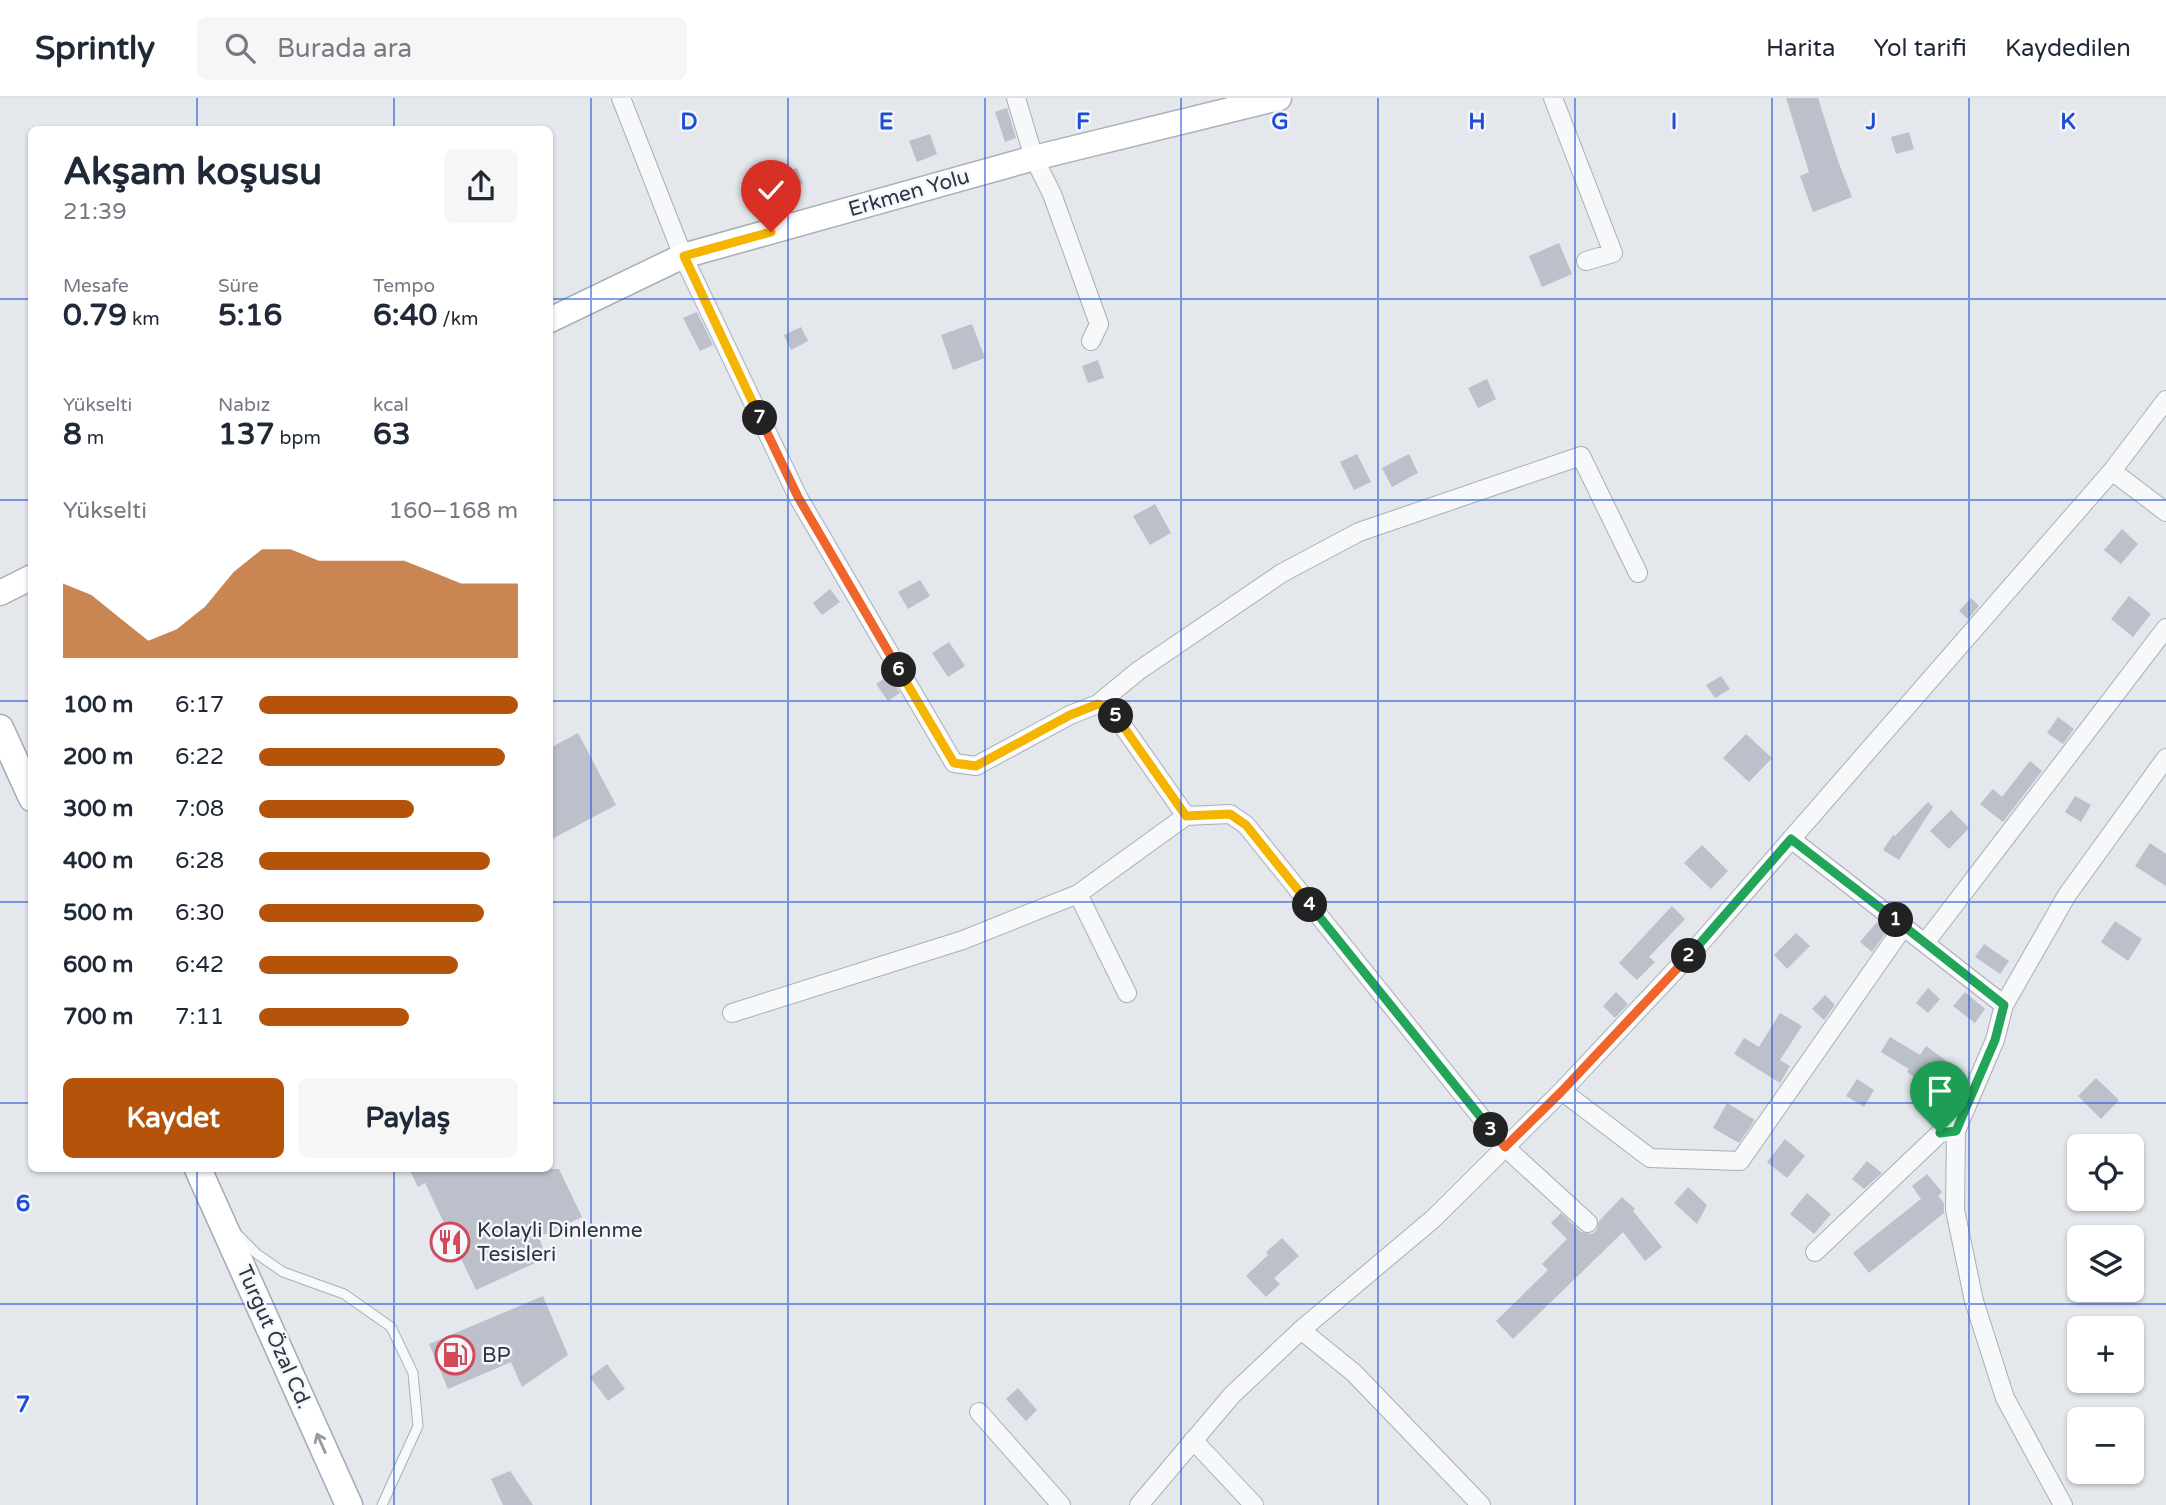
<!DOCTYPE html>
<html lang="tr">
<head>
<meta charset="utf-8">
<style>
  :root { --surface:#fff; --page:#f6f6f7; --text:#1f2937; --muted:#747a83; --line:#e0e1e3; --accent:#b45309 }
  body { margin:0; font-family:"Varela Round",sans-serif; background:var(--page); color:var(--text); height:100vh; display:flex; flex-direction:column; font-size:26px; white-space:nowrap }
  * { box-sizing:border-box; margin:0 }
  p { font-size:23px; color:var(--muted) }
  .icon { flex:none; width:38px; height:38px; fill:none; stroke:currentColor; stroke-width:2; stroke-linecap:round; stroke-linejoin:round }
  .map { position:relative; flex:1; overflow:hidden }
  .side { position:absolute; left:28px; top:28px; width:525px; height:1046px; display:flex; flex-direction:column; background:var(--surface); border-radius:10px; box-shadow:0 2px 5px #0004 }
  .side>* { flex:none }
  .buttons { position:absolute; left:2067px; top:1036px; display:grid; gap:14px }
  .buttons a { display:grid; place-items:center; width:77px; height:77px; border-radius:10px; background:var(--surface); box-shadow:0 2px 5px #0004; font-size:35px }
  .pin { position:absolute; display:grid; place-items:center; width:60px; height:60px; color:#fff; margin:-72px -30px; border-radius:50% 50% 50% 0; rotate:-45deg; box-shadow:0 0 7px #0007 }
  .pin .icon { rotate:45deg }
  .km { position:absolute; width:35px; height:35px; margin:-18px; border-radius:50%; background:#222; color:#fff; font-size:19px; line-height:35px; text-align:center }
  .round { display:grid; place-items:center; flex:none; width:74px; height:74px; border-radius:10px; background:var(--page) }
  .headline { display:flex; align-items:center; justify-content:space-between; height:119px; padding:0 35px }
  h1 { font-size:38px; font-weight:700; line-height:52px }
  .metrics { display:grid; grid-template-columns:repeat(3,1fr); gap:10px; height:119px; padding:7px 35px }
  .metrics div { display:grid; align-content:center }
  .metrics b { font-size:30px; font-weight:700 }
  .metrics small { font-size:19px; font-weight:400 }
  .metrics p { font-size:19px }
  .chart { height:196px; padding:14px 35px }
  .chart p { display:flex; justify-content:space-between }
  .chart svg { width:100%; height:126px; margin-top:7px; fill:var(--accent); opacity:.7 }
  .action { display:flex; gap:14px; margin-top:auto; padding:14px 35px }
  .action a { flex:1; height:80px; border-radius:10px; background:var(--accent); color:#fff; font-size:28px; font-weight:700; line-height:80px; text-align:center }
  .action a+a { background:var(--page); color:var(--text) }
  ul { padding:0 35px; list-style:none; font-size:23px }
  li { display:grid; grid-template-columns:112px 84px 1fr; align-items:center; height:52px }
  li i { height:18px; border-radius:9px; background:var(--accent) }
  header { display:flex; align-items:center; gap:42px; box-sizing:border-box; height:98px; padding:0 35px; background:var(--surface); border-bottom:2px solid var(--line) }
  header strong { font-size:33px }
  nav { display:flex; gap:38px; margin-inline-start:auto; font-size:24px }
  .search { width:490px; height:63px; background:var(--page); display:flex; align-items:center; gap:18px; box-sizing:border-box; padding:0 24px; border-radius:10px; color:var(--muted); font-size:26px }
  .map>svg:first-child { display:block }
  .building { fill:#bbc0ca }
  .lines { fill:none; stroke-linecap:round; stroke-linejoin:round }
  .lane-casing { stroke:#a9aeb7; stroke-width:11 }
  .street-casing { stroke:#a9aeb7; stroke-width:20 }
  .secondary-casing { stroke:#a9aeb7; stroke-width:27 }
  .primary-casing { stroke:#a3abb8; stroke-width:29 }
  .lane { stroke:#f7f8fa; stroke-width:9 }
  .street { stroke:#f7f8fa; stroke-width:18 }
  .secondary { stroke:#fff; stroke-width:24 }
  .primary { stroke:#fff; stroke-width:26 }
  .oneway { stroke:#959aa2 }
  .split-1-casing { stroke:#fff; stroke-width:14 }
  .split-2-casing { stroke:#fff; stroke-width:14 }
  .split-3-casing { stroke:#fff; stroke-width:14 }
  .split-4-casing { stroke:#fff; stroke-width:14 }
  .split-5-casing { stroke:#fff; stroke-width:14 }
  .split-6-casing { stroke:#fff; stroke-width:14 }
  .split-7-casing { stroke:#fff; stroke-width:14 }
  .split-8-casing { stroke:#fff; stroke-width:14 }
  .split-1 { stroke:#22a559; stroke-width:9 }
  .split-2 { stroke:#22a559; stroke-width:9 }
  .split-3 { stroke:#f0652b; stroke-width:9 }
  .split-4 { stroke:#22a559; stroke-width:9 }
  .split-5 { stroke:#f5b400; stroke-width:9 }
  .split-6 { stroke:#f5b400; stroke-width:9 }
  .split-7 { stroke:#f0652b; stroke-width:9 }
  .split-8 { stroke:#f5b400; stroke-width:9 }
  .grid { fill:none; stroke:#1d4ed8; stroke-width:2; stroke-opacity:0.55 }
  .labels { text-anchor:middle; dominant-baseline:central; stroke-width:5; stroke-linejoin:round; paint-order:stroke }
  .street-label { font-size:21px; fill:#2b3445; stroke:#f4f6f9 }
  .poi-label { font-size:21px; fill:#2b3445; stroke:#f4f6f9; text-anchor:start }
  .grid-label { font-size:23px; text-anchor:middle; font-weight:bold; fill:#1d4ed8; stroke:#f4f6f9; stroke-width:5; stroke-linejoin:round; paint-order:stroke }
</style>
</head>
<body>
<header>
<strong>Sprintly</strong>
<div class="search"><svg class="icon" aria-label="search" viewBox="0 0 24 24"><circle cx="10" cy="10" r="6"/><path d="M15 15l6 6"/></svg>Burada ara</div>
<nav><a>Harita</a><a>Yol tarifi</a><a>Kaydedilen</a></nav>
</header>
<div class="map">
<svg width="2166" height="1407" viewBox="0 0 2166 1407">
  <rect width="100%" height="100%" fill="#e4e7ec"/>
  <path class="building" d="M1786,0H1818L1838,63L1852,99L1813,114L1800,78L1809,74Z
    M1007,10L1016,40L1005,44L995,14Z
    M1909,34L1914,51L1896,56L1891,39Z
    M930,36L937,56L917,64L909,43Z
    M797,70L803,86L784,93L778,77Z
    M1559,145L1572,176L1542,189L1529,158Z
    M697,214L713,247L700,253L683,220Z
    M972,226L985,260L953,272L941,237Z
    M801,229L808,243L791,252L784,237Z
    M1098,262L1104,280L1088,285L1082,268Z
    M1487,281L1496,301L1478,310L1468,290Z
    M1357,356L1371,384L1354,392L1340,364Z
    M1409,356L1418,375L1392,389L1382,370Z
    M1155,406L1171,435L1150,447L1133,418Z
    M2122,431L2138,446L2121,466L2104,452Z
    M920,482L930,498L908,511L898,494Z
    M830,491L840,504L822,517L813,505Z
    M2129,498L2151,516L2133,539L2111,521Z
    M1971,500L1979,508L1968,521L1959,513Z
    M949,544L965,568L948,579L932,555Z
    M889,577L900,595L888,603L876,586Z
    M1721,578L1730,591L1715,600L1706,587Z
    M2058,619L2074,631L2063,646L2047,635Z
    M578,635L616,707L550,742V650Z
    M1746,636L1772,660L1749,684L1723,660Z
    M2030,663L2042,673L2003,724L1980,706L1993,691L2002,699Z
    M2075,698L2091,707L2081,724L2065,714Z
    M1928,704L1933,709L1899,762L1883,752L1893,737L1895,738Z
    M1951,712L1969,730L1949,751L1930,733Z
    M2150,745L2166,756V788L2135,768Z
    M1702,747L1728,773L1711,791L1684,765Z
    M1672,808L1685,821L1649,859L1655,864L1637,882L1619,865Z
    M2115,823L2142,841L2128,863L2101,844Z
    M1877,824L1887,833L1872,854L1860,844Z
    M1796,835L1810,848L1787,871L1774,857Z
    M1984,846L2009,863L2000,876L1975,859Z
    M1928,890L1940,901L1928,915L1916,905Z
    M1616,894L1628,906L1615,920L1603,908Z
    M1965,894L1985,911L1975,925L1953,908Z
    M1825,897L1835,907L1824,922L1812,911Z
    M1780,915L1802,928L1780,962L1790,968L1780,985L1734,956L1744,940L1759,949Z
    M1890,939L1920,957L1926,948L1949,965L1930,991L1907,974L1909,971L1881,954Z
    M2096,980L2119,1002L2101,1021L2078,998Z
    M1857,981L1874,992L1864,1009L1846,998Z
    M1727,1005L1755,1022L1739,1045L1713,1030Z
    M1785,1041L1805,1058L1787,1080L1767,1064Z
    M1867,1063L1882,1075L1864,1091L1852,1081Z
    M409,1071H559L582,1119L539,1139L546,1160L476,1192L425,1085L418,1089Z
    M1927,1076L1942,1094L1938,1098L1944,1105V1115L1869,1175L1853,1155L1921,1101L1912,1088Z
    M1688,1089L1707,1107L1697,1126L1674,1105Z
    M1807,1095L1831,1116L1814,1136L1790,1116Z
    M1622,1099L1635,1111L1633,1113L1662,1149L1645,1163L1623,1134L1513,1241L1496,1223L1548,1172L1542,1166L1567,1141L1551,1125L1561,1115L1581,1134L1592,1136L1597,1132L1599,1123Z
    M1282,1140L1299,1158L1274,1180L1280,1186L1266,1199L1246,1178L1268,1157L1266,1154Z
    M543,1198L568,1257L522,1289L511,1264L448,1291L429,1246Z
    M607,1266L625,1291L608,1303L590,1279Z
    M1018,1290L1037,1312L1026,1323L1006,1301Z
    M510,1373L533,1407H503L491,1381Z"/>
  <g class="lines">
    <defs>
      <path id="lane" d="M238,1137L257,1156L283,1174L344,1196L391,1229L413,1275L418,1328L382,1407"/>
      <path id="street" d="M621,0L683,158L798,399L954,665L976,668L1070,617L1098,606L1138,573L1282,475L1359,434L1581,358L1638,475
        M1016,0L1034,60L1052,96L1099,226L1091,243
        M1553,0L1613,155L1586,163
        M2112,373L2166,414
        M1098,606L1113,614L1186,718
        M1791,741L2004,907
        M1078,796L1127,895
        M1925,845L2166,530
        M732,915L963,842L1078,796L1186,718L1230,716L1246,727L1505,1049L1588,1125
        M1562,993L1650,1060L1740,1063L1904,828
        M1815,1154L1940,1035L1956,1033
        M1301,1232L1354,1275L1481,1407
        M979,1314L1061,1407
        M1193,1342L1254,1407
        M1139,1407L1232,1297L1301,1232L1433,1121L1562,993L1698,848L2112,373L2166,302
        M2063,1407L2005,1300L1974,1203L1955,1112L1956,1033L1995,942L2004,907L2067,797L2166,660"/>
      <path id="secondary" d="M550,222L683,158L1034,60L1279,0
        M0,495L32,479"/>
      <path id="primary" d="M0,630L32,700
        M198,1071L349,1407"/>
    </defs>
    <use href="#lane" class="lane-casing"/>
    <use href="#street" class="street-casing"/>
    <use href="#secondary" class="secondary-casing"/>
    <use href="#primary" class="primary-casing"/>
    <use href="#lane" class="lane"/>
    <use href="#street" class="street"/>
    <use href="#secondary" class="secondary"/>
    <use href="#primary" class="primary"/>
  </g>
  <defs><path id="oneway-shaft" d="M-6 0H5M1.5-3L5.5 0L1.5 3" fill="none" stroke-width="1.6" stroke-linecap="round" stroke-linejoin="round" transform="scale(1.75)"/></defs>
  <use class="oneway" href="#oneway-shaft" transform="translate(321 1345) rotate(-114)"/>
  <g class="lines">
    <defs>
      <path id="split-1" d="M1896,822L2004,907L1995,942L1956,1033L1940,1035"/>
      <path id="split-2" d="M1689,858L1791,741L1896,822"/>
      <path id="split-3" d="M1491,1032L1505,1049L1562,993L1689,858"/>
      <path id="split-4" d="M1310,807L1491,1032"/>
      <path id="split-5" d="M1116,618L1186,718L1230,716L1246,727L1310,807"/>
      <path id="split-6" d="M899,572L954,665L976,668L1070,617L1098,606L1113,614L1116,618"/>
      <path id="split-7" d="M760,320L798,399L899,572"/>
      <path id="split-8" d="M760,320L684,158L771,134"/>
    </defs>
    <use href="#split-1" class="split-1-casing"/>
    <use href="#split-2" class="split-2-casing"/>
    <use href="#split-3" class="split-3-casing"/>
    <use href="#split-4" class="split-4-casing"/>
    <use href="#split-5" class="split-5-casing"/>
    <use href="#split-6" class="split-6-casing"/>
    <use href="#split-7" class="split-7-casing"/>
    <use href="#split-8" class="split-8-casing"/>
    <use href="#split-1" class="split-1"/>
    <use href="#split-2" class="split-2"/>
    <use href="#split-3" class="split-3"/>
    <use href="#split-4" class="split-4"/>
    <use href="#split-5" class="split-5"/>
    <use href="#split-6" class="split-6"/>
    <use href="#split-7" class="split-7"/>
    <use href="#split-8" class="split-8"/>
  </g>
  <path class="grid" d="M197,0V32M394,0V32M591,0V1407M788,0V1407M985,0V1407M1181,0V1407M1378,0V1407M1575,0V1407M1772,0V1407M1969,0V1407M0,201H32M550,201H2166M0,402H32M550,402H2166M0,603H32M550,603H2166M0,804H32M550,804H2166M0,1005H32M550,1005H2166M197,1071V1407M394,1071V1407M0,1206H2166"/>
  <defs>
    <symbol id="restaurant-ring" viewBox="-11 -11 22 22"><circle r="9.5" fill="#f4f6f9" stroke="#d1495b" stroke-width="1.5"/><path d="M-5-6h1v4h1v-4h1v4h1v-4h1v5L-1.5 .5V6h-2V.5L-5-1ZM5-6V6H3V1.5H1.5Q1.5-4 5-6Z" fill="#d1495b"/></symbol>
    <symbol id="fuel-ring" viewBox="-11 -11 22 22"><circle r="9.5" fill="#f4f6f9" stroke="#d1495b" stroke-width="1.5"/><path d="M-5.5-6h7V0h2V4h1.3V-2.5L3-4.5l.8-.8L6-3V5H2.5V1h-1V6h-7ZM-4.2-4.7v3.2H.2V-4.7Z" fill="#d1495b"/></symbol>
  </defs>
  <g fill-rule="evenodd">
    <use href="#restaurant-ring" x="428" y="1122" width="44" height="44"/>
    <use href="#fuel-ring" x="433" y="1235" width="44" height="44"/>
  </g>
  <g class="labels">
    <g class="street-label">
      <text transform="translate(909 95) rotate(-16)">Erkmen Yolu</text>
      <text transform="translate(274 1239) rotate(66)">Turgut Özal Cd.</text>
    </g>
    <g class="poi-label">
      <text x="477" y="1132">Kolayli Dinlenme<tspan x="477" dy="24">Tesisleri</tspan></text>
      <text x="482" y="1257">BP</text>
    </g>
  </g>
  <g class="grid-label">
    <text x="689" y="31">D</text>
    <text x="886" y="31">E</text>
    <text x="1083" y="31">F</text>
    <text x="1280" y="31">G</text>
    <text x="1477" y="31">H</text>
    <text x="1674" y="31">I</text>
    <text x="1871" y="31">J</text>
    <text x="2068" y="31">K</text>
    <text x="23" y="1113">6</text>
    <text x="23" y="1314">7</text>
  </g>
</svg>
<div class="buttons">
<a><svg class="icon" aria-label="locate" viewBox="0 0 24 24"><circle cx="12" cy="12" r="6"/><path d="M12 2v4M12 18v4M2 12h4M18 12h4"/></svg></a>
<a><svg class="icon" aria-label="layers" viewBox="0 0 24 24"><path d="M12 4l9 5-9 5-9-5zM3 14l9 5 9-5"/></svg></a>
<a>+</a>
<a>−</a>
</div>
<div class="pin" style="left:1940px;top:1035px;background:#1e9e55"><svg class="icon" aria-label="arrive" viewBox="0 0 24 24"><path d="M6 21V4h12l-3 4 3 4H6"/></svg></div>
<div class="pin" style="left:771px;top:134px;background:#d93025"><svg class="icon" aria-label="check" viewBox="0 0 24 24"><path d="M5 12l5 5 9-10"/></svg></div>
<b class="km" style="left:1896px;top:822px">1</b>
<b class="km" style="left:1689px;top:858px">2</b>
<b class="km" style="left:1491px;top:1032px">3</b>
<b class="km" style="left:1310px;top:807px">4</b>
<b class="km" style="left:1116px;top:618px">5</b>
<b class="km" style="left:899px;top:572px">6</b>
<b class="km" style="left:760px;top:320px">7</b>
<section class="side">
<div class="headline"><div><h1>Akşam koşusu</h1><p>21:39</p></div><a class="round"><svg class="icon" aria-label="share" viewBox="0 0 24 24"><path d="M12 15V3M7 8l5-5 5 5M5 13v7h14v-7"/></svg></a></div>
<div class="metrics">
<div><p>Mesafe</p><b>0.79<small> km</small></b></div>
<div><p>Süre</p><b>5:16</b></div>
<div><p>Tempo</p><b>6:40<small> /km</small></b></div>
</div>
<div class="metrics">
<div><p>Yükselti</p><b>8<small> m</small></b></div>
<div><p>Nabız</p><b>137<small> bpm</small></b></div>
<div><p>kcal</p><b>63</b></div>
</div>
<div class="chart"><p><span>Yükselti</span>160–168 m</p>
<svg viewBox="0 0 160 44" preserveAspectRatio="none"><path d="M0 44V18L10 22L20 30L30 38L40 34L50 26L60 14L70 6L80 6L90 10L100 10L110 10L120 10L130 14L140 18L150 18L160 18V44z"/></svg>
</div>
<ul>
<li><b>100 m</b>6:17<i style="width:100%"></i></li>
<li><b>200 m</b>6:22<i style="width:95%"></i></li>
<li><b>300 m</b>7:08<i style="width:60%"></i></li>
<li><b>400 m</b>6:28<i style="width:89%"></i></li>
<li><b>500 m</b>6:30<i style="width:87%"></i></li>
<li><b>600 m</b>6:42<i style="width:77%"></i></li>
<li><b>700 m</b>7:11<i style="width:58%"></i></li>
</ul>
<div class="action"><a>Kaydet</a><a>Paylaş</a></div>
</section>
</div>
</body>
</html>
